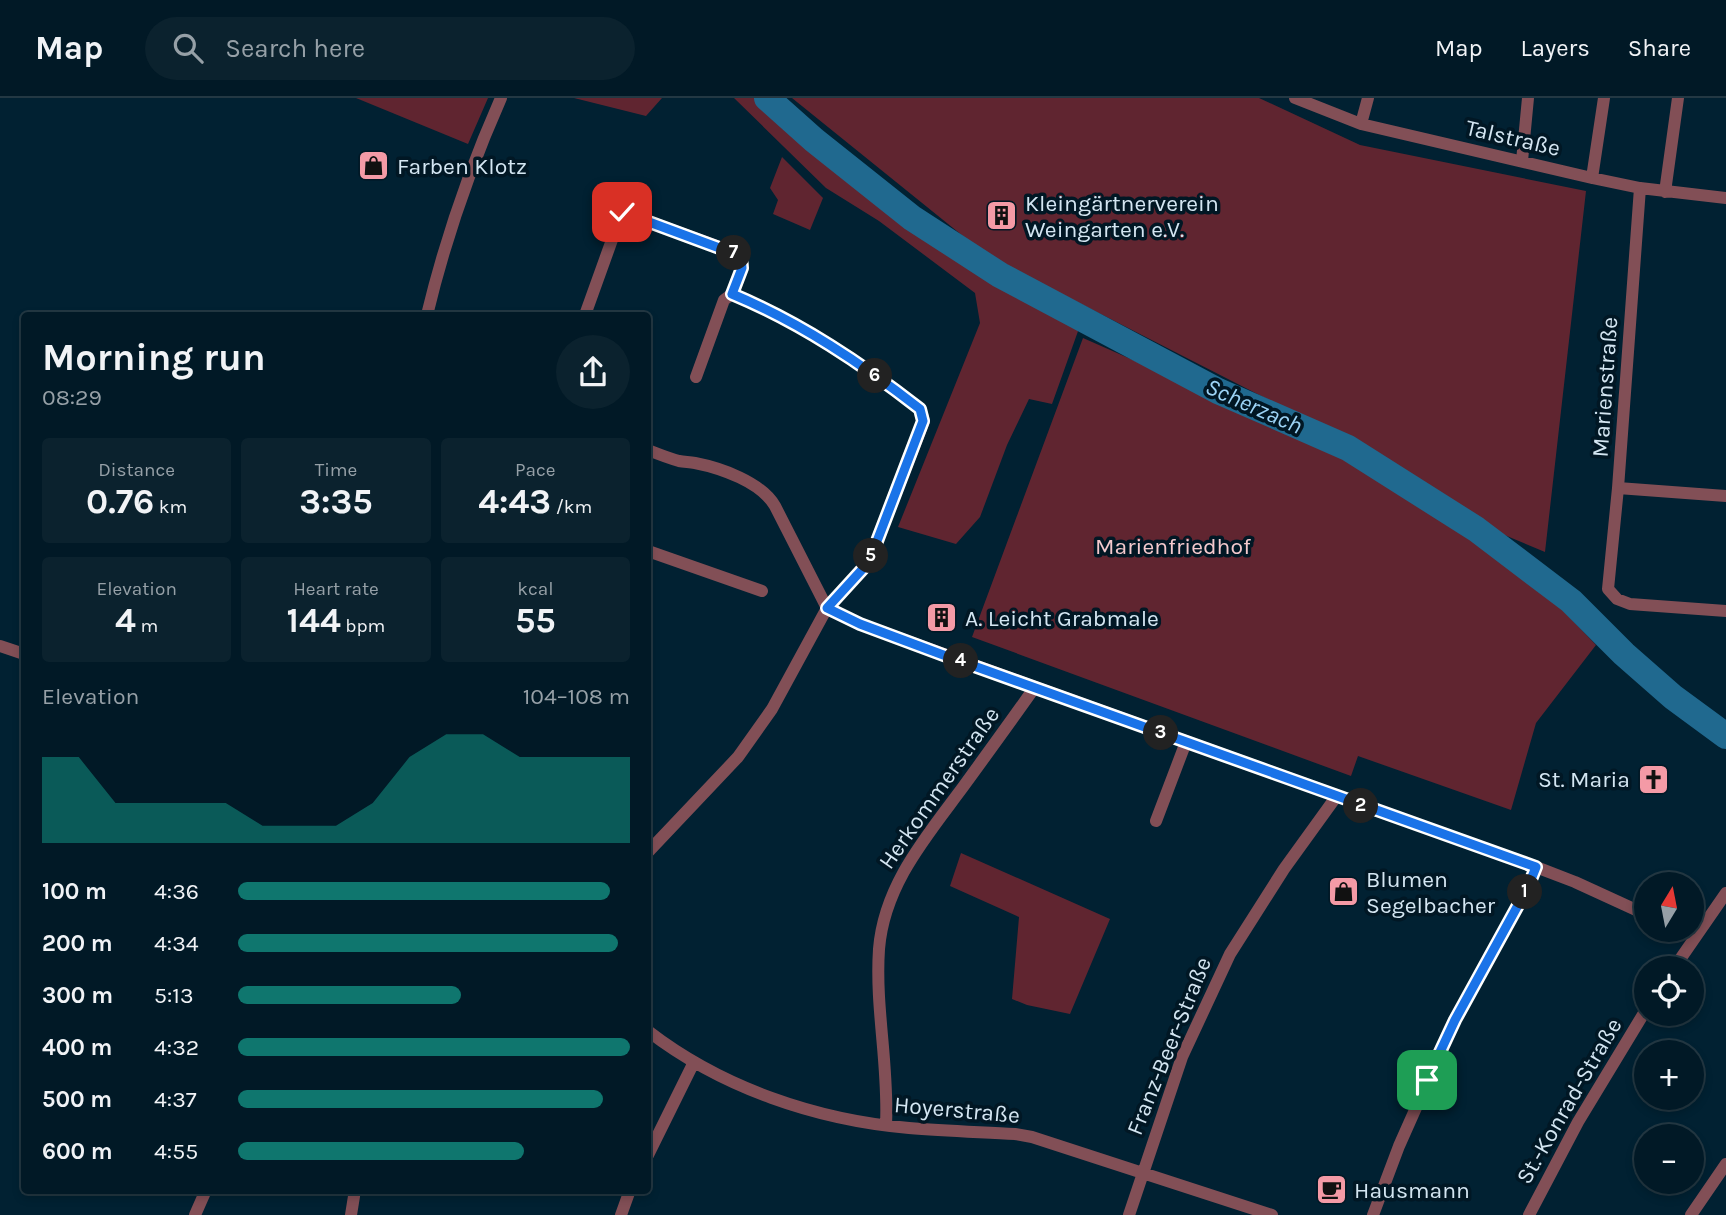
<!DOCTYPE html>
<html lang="en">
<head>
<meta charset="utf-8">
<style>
  :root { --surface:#011926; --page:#0b222e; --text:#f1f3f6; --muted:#96a0a7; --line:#233843; --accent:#0f766e }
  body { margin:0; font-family:Karla,sans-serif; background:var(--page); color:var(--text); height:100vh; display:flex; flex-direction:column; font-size:26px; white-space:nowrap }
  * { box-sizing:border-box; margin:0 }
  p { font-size:23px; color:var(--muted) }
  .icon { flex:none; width:38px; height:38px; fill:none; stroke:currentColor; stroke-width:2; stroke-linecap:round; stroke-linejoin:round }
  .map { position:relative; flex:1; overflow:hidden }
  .sheet { position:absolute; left:21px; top:214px; width:630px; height:882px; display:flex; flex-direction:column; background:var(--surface); border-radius:7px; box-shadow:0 4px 10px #0003,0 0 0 2px var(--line) }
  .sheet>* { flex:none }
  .needle { width:46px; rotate:10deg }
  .controls { position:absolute; left:1634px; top:774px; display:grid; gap:14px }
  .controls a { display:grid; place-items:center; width:70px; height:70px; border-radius:50%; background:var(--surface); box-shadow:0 4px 10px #0003,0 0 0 2px var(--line); font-size:35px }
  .pin { position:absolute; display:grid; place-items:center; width:60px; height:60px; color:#fff; margin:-30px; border-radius:14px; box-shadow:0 4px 10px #0006 }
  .km { position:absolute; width:35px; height:35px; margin:-18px; border-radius:50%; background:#222; color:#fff; font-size:19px; line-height:35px; text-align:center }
  .round { display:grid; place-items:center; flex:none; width:74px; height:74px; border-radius:37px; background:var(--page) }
  .head { display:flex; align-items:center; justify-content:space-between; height:119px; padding:0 21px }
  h1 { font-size:38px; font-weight:700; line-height:52px }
  .metrics { display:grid; grid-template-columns:repeat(3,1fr); gap:10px; height:119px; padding:7px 21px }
  .metrics div { display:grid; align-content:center; border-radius:7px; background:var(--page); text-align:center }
  .metrics b { font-size:35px; font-weight:700 }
  .metrics small { font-size:19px; font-weight:400 }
  .metrics p { font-size:19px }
  .chart { height:196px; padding:14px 21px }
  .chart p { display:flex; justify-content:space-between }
  .chart svg { width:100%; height:126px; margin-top:7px; fill:var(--accent); opacity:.7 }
  ul { padding:0 21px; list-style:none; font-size:23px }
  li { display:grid; grid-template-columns:112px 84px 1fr; align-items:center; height:52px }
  li i { height:18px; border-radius:9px; background:var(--accent) }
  header { display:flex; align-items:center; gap:42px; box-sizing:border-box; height:98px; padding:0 35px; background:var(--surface); border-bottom:2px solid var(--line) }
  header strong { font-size:33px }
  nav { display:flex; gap:38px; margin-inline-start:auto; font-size:24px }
  .search { width:490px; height:63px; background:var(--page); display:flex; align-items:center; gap:18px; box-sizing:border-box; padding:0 24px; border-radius:38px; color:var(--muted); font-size:26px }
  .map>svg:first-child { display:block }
  .green { fill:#602530 }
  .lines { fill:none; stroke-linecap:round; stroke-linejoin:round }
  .river { stroke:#20698f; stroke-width:26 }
  .minor { stroke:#824f56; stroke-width:12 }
  .route-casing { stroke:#fff; stroke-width:14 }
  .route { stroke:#1a73e8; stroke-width:9 }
  .labels { text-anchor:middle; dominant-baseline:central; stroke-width:7; stroke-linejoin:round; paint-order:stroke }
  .street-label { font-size:23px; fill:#d4e6f2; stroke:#011724 }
  .poi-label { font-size:23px; fill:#d4e6f2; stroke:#011724; text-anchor:start }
  .park-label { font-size:23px; fill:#f4c9cd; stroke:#011724 }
  .water-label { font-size:24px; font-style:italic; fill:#9cd3f5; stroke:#011724 }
</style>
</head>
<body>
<header>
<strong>Map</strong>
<div class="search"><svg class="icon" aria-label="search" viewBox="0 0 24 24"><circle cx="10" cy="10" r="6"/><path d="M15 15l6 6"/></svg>Search here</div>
<nav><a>Map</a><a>Layers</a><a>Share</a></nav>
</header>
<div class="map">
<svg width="1726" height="1117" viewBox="0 0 1726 1117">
  <rect width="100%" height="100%" fill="#012132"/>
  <path class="green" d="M356,0H488L468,46Z
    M574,0H662L646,18Z
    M734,0H768L990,173L1082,222L1052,306L1029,301L1007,347L980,419L956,446L898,429L980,225L975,195L879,123L826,90Z
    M792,0H1259L1360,47L1586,93L1545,454L1471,423L1373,355L989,159Z
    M782,59L823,100L810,132L773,116L778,102L770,90Z
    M1083,240L1367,365L1529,477L1596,547L1536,625L1511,712L1358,658L1351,678L972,539Z
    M961,755L1110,821L1070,916L1027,907L1012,901L1019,819L950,788Z"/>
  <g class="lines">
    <path class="river" d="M767,0L814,42L912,120L1000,177L1218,293L1348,350L1476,431L1571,503L1624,556L1673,599L1726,638"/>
    <path class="minor" d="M1295,0L1361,26L1592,80L1640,90L1726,100
      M1361,26L1368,0
      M1522,63L1528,0
      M1592,80L1604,0
      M1640,90L1618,390L1608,491L1617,501L1630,506L1726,513
      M1665,94L1678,0
      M427,217C445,142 470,70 501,0
      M585,217L622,114L741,157L742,170L732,196
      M648,352C658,356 668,360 679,363C684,364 689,364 695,365C721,370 761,384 775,408L827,510L860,526L1536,769L1575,784L1647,817
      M1618,390L1726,398
      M648,453L762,493
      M0,548L24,556
      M1156,723L1186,644
      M648,754L738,659L772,611L827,510L869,464L924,323L920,311C861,265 801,225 732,196L724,202L696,279
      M1678,831L1695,839
      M1674,870L1726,795
      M648,933C722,990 816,1022 909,1030C944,1033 980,1034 1015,1036L1032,1039L1272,1117
      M886,1027C889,968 875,910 879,851C884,787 926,739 963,689C987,656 1011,623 1035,589
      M648,1057L694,964
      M195,1117L206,1092
      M351,1117L355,1092
      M621,1117L630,1092
      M1129,1117L1182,959L1230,856L1284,771L1336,699
      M1373,1117L1399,1048L1455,922L1528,789L1536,769
      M1529,1117L1578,1024L1647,910
      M1691,1117L1726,1066"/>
  </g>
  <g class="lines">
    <defs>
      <path id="route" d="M622,114L741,158L742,170L732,196C801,225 861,265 920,311L923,323L869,464L827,510L860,526L946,558L1536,769L1528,789L1455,922L1427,982"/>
    </defs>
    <use href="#route" class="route-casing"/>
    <use href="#route" class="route"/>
  </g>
  <defs>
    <symbol id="shop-square" viewBox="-11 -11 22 22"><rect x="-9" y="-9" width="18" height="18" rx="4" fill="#f49aa6" stroke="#011724"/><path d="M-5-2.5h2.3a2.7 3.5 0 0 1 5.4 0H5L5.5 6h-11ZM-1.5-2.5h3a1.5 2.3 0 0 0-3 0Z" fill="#111"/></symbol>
    <symbol id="building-square" viewBox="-11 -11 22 22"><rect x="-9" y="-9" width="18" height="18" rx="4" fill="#f49aa6" stroke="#011724"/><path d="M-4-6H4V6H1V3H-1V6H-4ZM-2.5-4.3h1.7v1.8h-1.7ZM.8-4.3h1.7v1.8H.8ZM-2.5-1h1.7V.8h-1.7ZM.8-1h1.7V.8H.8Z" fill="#111"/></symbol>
    <symbol id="church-square" viewBox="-11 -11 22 22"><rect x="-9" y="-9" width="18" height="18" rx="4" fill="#f49aa6" stroke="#011724"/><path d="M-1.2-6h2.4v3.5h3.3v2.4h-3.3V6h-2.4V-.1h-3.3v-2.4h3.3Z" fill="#111"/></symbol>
    <symbol id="cafe-square" viewBox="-11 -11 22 22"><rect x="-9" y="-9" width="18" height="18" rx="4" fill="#f49aa6" stroke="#011724"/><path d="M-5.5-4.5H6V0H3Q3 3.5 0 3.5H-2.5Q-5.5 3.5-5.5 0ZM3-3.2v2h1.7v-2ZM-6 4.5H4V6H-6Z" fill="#111"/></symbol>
  </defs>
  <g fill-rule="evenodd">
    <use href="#shop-square" x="356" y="50" width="35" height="35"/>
    <use href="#building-square" x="984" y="100" width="35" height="35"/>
    <use href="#building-square" x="924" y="502" width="35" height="35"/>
    <use href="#church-square" x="1636" y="664" width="35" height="35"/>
    <use href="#shop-square" x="1326" y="776" width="35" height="35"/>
    <use href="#cafe-square" x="1314" y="1074" width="35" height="35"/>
  </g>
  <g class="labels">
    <g class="street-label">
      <text transform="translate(1513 40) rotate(13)">Talstraße</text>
      <text transform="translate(1605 289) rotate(-86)">Marienstraße</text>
      <text transform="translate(939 690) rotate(-55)">Herkommerstraße</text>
      <text transform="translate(1169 948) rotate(-68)">Franz-Beer-Straße</text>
      <text transform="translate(1569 1003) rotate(-60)">St.-Konrad-Straße</text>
      <text transform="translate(957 1012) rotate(5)">Hoyerstraße</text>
    </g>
    <g class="poi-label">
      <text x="397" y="68">Farben Klotz</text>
      <text x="1025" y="105">Kleingärtnerverein<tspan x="1025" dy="26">Weingarten e.V.</tspan></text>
      <text x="965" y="520">A. Leicht Grabmale</text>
      <text x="1630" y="681" text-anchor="end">St. Maria</text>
      <text x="1366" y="781">Blumen<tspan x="1366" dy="26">Segelbacher</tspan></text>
      <text x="1354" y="1092">Hausmann</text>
    </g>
    <g class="park-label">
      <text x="1173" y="448">Marienfriedhof</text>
    </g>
    <g class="water-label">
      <text transform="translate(1254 308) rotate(24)">Scherzach</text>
    </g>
  </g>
</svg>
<div class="controls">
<a><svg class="needle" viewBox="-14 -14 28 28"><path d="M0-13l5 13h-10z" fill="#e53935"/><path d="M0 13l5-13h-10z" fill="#96a0a7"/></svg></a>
<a><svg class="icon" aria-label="locate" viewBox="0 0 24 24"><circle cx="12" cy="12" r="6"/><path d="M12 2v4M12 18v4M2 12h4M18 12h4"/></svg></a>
<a>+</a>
<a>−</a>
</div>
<div class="pin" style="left:1427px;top:982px;background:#1e9e55"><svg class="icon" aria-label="arrive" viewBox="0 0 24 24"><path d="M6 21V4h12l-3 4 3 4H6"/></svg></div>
<div class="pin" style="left:622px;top:114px;background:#d93025"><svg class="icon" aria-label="check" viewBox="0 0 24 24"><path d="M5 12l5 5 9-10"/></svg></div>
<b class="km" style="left:1525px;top:794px">1</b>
<b class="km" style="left:1361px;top:708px">2</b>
<b class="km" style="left:1161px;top:635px">3</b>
<b class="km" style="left:961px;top:563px">4</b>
<b class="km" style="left:871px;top:458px">5</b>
<b class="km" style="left:875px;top:278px">6</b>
<b class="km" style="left:734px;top:155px">7</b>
<section class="sheet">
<div class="head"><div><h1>Morning run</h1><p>08:29</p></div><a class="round"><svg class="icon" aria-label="share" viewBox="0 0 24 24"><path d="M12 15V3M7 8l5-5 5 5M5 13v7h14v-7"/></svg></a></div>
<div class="metrics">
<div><p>Distance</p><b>0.76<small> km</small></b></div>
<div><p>Time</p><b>3:35</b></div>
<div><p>Pace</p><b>4:43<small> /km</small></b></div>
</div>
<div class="metrics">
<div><p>Elevation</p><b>4<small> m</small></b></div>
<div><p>Heart rate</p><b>144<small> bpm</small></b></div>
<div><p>kcal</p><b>55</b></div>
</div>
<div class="chart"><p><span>Elevation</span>104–108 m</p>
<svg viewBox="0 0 160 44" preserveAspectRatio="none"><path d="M0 44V14L10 14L20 30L30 30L40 30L50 30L60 38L70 38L80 38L90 30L100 14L110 6L120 6L130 14L140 14L150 14L160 14V44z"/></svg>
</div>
<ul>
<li><b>100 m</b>4:36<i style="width:95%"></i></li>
<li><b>200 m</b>4:34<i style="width:97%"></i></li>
<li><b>300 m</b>5:13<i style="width:57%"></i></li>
<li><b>400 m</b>4:32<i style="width:100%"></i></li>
<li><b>500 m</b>4:37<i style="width:93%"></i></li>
<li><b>600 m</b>4:55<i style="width:73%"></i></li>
</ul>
</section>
</div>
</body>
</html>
